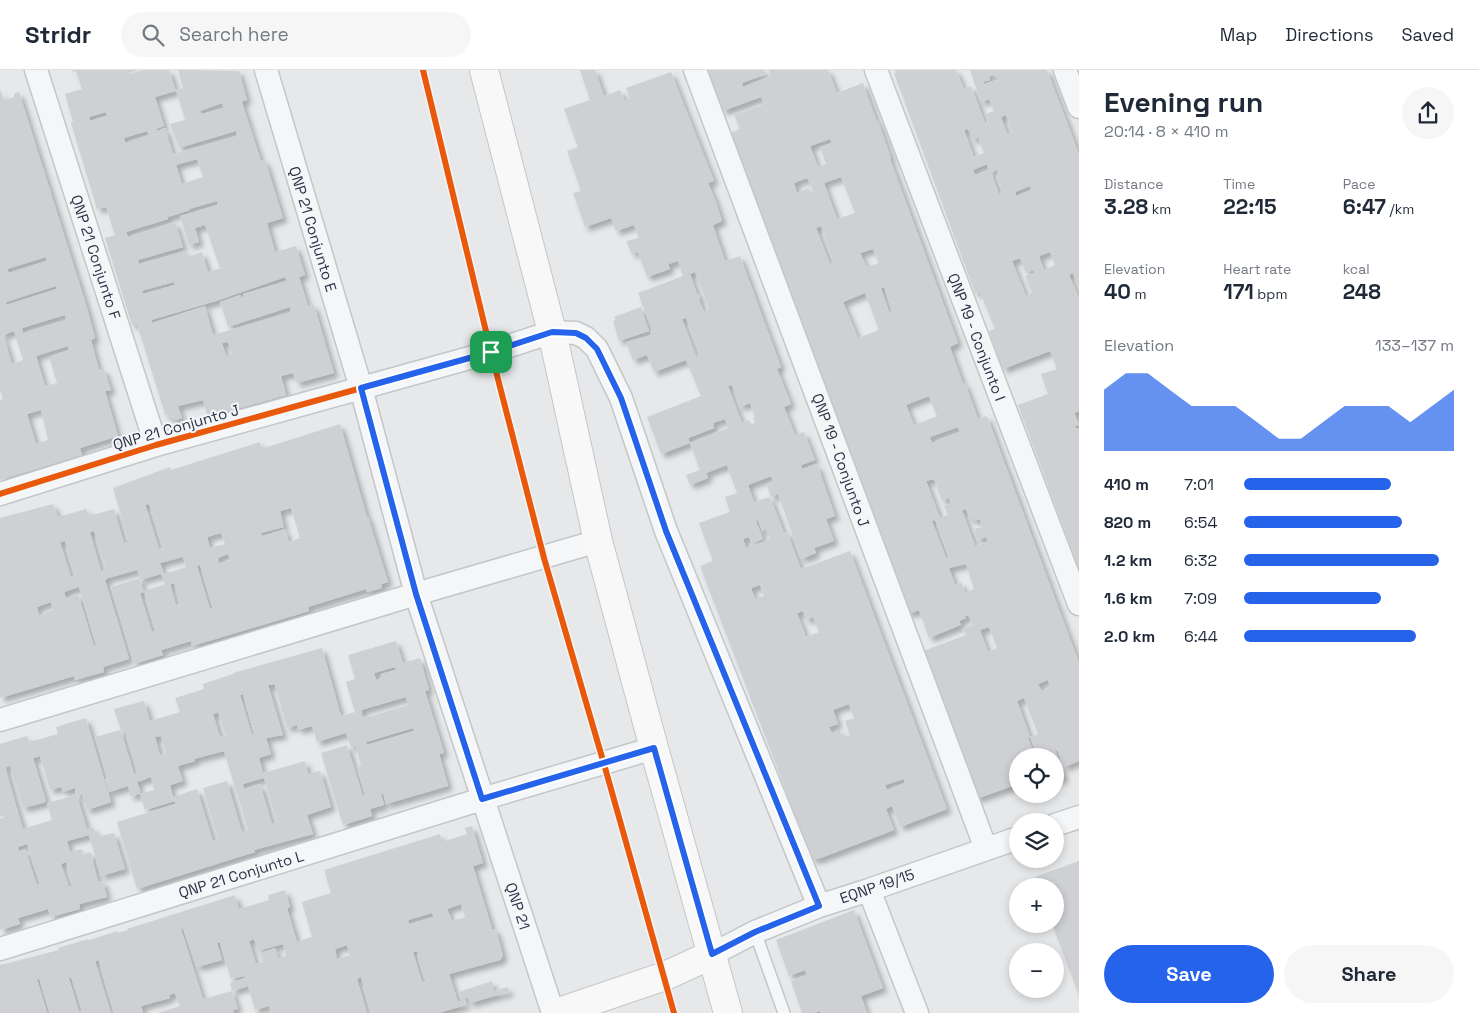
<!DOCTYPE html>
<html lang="en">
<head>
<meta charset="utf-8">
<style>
  :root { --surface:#fff; --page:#f6f6f7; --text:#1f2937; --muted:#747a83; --line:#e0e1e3; --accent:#2563eb }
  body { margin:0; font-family:"Space Grotesk",sans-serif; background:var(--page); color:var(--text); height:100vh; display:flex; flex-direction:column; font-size:19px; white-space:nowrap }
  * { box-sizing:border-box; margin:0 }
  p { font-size:16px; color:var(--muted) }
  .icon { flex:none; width:28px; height:28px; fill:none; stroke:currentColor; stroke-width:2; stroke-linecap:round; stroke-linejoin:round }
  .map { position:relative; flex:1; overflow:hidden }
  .details { display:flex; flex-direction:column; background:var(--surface); width:400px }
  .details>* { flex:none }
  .fabs { position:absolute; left:1009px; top:678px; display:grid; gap:10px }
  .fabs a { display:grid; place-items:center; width:55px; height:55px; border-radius:50%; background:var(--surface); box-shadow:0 2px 8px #0003; font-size:25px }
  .pin { position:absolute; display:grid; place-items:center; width:42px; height:42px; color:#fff; margin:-21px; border-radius:10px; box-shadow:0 2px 8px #0006 }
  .round { display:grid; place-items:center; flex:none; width:52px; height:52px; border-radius:26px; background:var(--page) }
  .summary { display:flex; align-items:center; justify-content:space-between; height:85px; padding:0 25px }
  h1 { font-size:28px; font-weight:600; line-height:38px }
  .metrics { display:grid; grid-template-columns:repeat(3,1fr); gap:8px; height:85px; padding:5px 25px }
  .metrics div { display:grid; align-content:center }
  .metrics b { font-size:21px; font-weight:600 }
  .metrics small { font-size:14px; font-weight:400 }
  .metrics p { font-size:14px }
  .chart { height:140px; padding:10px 25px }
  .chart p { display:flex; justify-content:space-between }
  .chart svg { width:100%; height:90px; margin-top:5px; fill:var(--accent); opacity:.7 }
  .cta { display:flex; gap:10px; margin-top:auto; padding:10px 25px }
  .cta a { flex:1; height:58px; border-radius:30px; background:var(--accent); color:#fff; font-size:20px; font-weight:600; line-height:58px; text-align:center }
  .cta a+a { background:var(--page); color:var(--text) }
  ul { padding:0 25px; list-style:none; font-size:16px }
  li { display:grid; grid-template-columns:80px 60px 1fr; align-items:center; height:38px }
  li i { height:12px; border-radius:6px; background:var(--accent) }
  header { display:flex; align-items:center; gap:30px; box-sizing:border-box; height:70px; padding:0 25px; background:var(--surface); border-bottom:1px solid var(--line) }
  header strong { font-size:24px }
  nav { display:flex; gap:28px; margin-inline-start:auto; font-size:18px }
  .search { width:350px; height:45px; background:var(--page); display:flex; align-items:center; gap:12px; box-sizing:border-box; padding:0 18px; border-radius:28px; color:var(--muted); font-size:19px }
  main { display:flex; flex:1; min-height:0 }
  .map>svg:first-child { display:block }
  .building { fill:#ced0d3; fill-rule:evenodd; filter:url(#shadow) }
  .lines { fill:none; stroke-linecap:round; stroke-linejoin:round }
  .lane-casing { stroke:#c4c6c8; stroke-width:14 }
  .street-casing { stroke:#c4c6c8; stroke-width:25 }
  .secondary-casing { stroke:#c4c6c8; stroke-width:30 }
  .lane { stroke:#f5f6f7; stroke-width:11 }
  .street { stroke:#f5f6f7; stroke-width:22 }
  .secondary { stroke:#f8f8f8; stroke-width:28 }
  .cycleway-casing { stroke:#f4f6f9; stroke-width:9 }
  .cycleway { stroke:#e8590c; stroke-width:6 }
  .route-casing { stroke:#fff; stroke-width:10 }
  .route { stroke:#2563eb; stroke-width:6 }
  .labels { text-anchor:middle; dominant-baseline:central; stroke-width:4; stroke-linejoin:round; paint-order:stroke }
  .street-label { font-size:15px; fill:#2b3445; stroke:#f4f6f9 }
</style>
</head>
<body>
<header>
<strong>Stridr</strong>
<div class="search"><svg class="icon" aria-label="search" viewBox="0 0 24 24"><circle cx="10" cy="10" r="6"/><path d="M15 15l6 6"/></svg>Search here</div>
<nav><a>Map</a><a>Directions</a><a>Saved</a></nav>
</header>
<main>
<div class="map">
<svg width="1079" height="943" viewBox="0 0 1079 943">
  <defs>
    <filter id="shadow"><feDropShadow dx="4.5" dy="4.5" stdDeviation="2.5" flood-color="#0004"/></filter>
  </defs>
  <rect width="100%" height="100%" fill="#e6e8ea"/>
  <path class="building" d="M72,0H138L112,9L143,0H169L176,21L155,27L164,56L156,59L157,61L165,58L173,84L237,66L236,61L179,78L170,54L185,50L176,20L183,18L178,0L239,1L247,30L242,31L244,39L261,91L265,90L283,148L267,153L275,182L220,198L205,155L195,158L199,172L189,175L180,146L218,135L217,131L189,139L190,140L168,147V149L126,162L128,167L175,152L183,177L138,190L139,194L186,181L188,187L202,182L208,202L296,176L305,205L299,207L308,236L314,235L334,303L297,313L293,303L281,306L286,325L208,347L203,330L178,336L182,348L175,350L165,344L137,254L132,255L105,168L115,165L106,137L97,139L71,53L73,52L65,24L82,19L76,1L73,2ZM222,33L224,38L202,44L200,41ZM106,42L107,46L90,51L89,47ZM147,61L149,65L125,73L124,68ZM197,89L203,107L182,114L176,95ZM285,207L287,211L243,224L244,227L241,229L240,225L220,232L228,257L290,237L291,242L213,265L205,236L152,253L151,250L216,231ZM174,212L175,215L143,224L142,221L144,220ZM228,272L232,284L226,286L222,273Z
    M580,0H595L604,26L620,20L625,31L630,29L626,18L671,2L714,111L708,113L716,132L722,151L713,155L725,191L740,186L781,297L777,299L791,334L784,337L795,365L804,362L815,390L801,395L802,399L817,394L835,446L826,449L834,471L814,478L816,483L801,489L778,424L771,427L767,415L774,413L771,406L748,415L754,432L770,427L784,463L787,462L801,499L850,481L947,739L900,757L892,736L886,739L894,760L818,789H812L700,496L713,491L699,453L730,442L725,427L737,423L727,395L706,403L708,408L690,415L686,405L700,400L690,373L728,358L725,349L713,353L714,358L688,368L690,373L661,384L647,347L701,326L686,290L654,302L647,285L633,290L626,272L652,265L650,260H652L638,223L683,206L678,191L668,194L670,199L647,207L638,182L632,184L626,171L639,168L634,155L616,161L611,148L585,157L573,123L581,121L567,81L578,77L564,39L590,30ZM695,202L709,239L704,242L699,230L700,229L699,225L697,224L690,204ZM686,248L700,285L696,286L682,249ZM732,315L740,337L750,333L755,348H753L755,353L751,355L749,350L742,353L728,316ZM758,450L762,461L766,459L770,469L746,478L743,469L749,467L752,474L763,469L756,451ZM760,515L764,526L755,529L751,518ZM803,541L806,550L813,547L819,562L806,567L797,543ZM849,634L854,648L845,651L850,665L843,668L840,660L832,663L829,657L838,654L833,640ZM904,709L905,713L887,720L885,715Z
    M707,0H764L766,4L742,13L743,17L771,6L769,0H828L837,23L863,13L877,52L878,51L891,88L890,89L958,273L950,277L963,314L965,313L978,349L987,346L1079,593V691L1064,697L1058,682L1055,679L1064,708L1055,711V686H1037L1030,667L1028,668L1035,686H1018V714L976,729L923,581L966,565L963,559L973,555L968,545L965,546L966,548L959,551L961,555L958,556L929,568L919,540L908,544L730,63L740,59L734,45L764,34L761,27L723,41ZM830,69L832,73L820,77L826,94L818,97L810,76ZM841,107L855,143L837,149L824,113ZM807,108L814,122L810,123L809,118L797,123L794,113ZM821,156L834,193L830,194L816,158ZM873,179L879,193L867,197L860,183ZM884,217L892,241L889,242L881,218ZM865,223L879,260L858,268L843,232ZM929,326L937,346L914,355L906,335ZM958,357L960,362L932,373L930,367ZM934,409L942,431L949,428L951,434L944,436L948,445L940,448L926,411ZM966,439L970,449L974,448V451L980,449L982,457L974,459L977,470L986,467L988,472L975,476L962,440ZM935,450L949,487L946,488L932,451ZM966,494L974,519L965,523L961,512L955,515L949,498ZM989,557L997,578L988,582L980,560ZM1048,610L1050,618L1042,621L1038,614ZM1024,628L1038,664L1030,667L1017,631Z
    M895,0H956L964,19L971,16L985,53L989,51L986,44L994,41L989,29L981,32L970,0H1047L1071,63L1079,85V219L1073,203L1069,205L1079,228V341L1074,343L1079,355L1075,356L1076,359L1079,358V499L1018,335L1048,324L1041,304L1057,299L1050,281L1003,299L989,261L995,259L980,222L975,223L894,3H896ZM994,4L996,8L998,6L999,9L984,14L983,12L990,10L989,6ZM1006,45L1012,62L1007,64L1001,47ZM968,59L973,70L978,67L984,83L974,87L964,60ZM987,94L989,101L975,105L973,100ZM997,100L998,105L996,106L1002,123L999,124L991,102ZM1030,116L1031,120L1016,126L1015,122ZM1050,182L1055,195L1044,200L1039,186ZM1020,188L1026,203L1033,200L1034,203L1025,206L1032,223L1026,226L1012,191Z
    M0,19L4,30L14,27V24L19,22L87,238L95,268L91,270L99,300L104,299L111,320L105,321L118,366L80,378L82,385L0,410V330L3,329L0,320ZM46,187L47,191L9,203L7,199ZM56,216L57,219L6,235V232ZM65,245L66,250L23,263L22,258ZM14,261L23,290L12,294L3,265ZM68,276L69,280L49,287L57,313L45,316L36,286ZM41,340L48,370L36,374L27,344Z
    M641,237L649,261L619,271L613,251L616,250L614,247Z
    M340,354L367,447H368L388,512L381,514L382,518L367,522L366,519L308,537L309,541L192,576L191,571L161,580L163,585L134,594L111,517L140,508L137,500L108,508L105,510L129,589L103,597L104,602L75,610L74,606L0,628V448L53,434L58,447L86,439L89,446L114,439L124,473L129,472L113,418L170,397L171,400L260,372L261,379ZM149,434L163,478L159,479L148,443L145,435ZM291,438L300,468L289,472L285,459L262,466L261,463L284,457L280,441ZM94,461L106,499L101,501L90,462ZM221,463L225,474L210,478L207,467ZM65,471L75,506L71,507L60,472ZM228,484L230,490L219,493L218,488ZM183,487L186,497L164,504L160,493ZM200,495L213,538L210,539L197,496ZM161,504L165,514L144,521L156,561L152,562L140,523L144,522L140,510ZM174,513L180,534L176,535L170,514ZM79,517L96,575L94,576L78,524L66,528L64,522ZM51,532L53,540L39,545L37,537Z
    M396,571L403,593L420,588L429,620L425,621L444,683L439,684L448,716L386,734L383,723L381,724L384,735L370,739L372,746L343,755L321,683L347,675L363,726L365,725L357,698L361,696L356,676L351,677L346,663L317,672L312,656L298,660L297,655L287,658L275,615H268L283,665L266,668L271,684L259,688L263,703L305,691L308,704L320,701L331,737L307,745L313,764L254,780L255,782L137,819L117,752L175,734V731L145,740L140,724L154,720L151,707L137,712L141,723L131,727L128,716L109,722L105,708H107L95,667L121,660L114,639L144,631L150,651L180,642L175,628L204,619L203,614L233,604V603L322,578L341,646L355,642L346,612L355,609L348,585ZM395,597L396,600L381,604L382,608L376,610L374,603ZM243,624L254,664L252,665L240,625ZM406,627L408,635L368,647L367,646L363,647L361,640ZM218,642L226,666L220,667L213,644ZM413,658L414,661L367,675L366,672ZM125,660L138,702L134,704L121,661ZM161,666L166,683L160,685L155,667ZM224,681L248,760L242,762L227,711L203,718L218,769L213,771L197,719L173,727L170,715L183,711L178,696L195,691L194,689ZM264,708L277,752L272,754L260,714L244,719L243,714Z
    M86,648L111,732L87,740L82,724L77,726L87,759L93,757L95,764L100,763L101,766L114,763L125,799L101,806L89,765L67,771L70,782L82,779L83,785L91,782L98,812L103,811L107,827L79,834L80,839L51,847L48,839L18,848L20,854L0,860V749L5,747L4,746L0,747V674L27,666L29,672L58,664L56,657ZM40,686L50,720L61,717L63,722L75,718L76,725L47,733L52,750L23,759L5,697L10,696L23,738L43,733L46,731L33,688ZM27,774L40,814L37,815L25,779L19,781L18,777ZM66,792L73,816L69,817L61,794Z
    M472,756L483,793L473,796L492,859L496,860L503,886L500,890L449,904L458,932L464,930L466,935L438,943H371L361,907L357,909L367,943H271L269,936L255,940L248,916L232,921L238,939L233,940L234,943H157L180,936L175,923L169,925L170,928L141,936L143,943H114L99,891H95L111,943H50L39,908L37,909L47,943H0V895L59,880L58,878L88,869L89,870L118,861V863L128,860L127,859L235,825L239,839L269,830L268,825L285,820L290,837L287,838L297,872L312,867L302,832L331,823L324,800L440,764L442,772L467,764L465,758ZM461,834L465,847L452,851L447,839ZM432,843L434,847L409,854L408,850ZM181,859H183L197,897L222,890L217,873H220L231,909L244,906L245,908L230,913L232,921L203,929ZM254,869L258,881L283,874L286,886L278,888L275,878L260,883L263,892L256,894L249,871ZM347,875L350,885L337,889L335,879ZM418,881L417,885L424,907L427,911L422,912L413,882ZM66,899L69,908L71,907L83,941L79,942Z
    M1079,791V925L1052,854H1055V816H1038L1035,807Z
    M854,840L883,918L861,926L867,943H821L820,941L814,943H802L791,911L807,905L805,900L789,906L776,870Z
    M492,911L494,921L508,917L509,922L470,933L468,927L461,929L459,922Z"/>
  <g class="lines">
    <defs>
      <path id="lane" d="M755,862L784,943"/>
      <path id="street" d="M36,0L156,375
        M266,0L361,318L416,524L553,943
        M695,0L986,779
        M876,0L1079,534
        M1065,0L1079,37
        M0,424L156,375L491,282L552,262L576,263L586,268L597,279L621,328L666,461L819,836
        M0,650L416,524L598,471
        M1055,755L1079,747
        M869,820L917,943
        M0,879L482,729L654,678
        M713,884L755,862L819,836L869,820L1018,768"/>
      <path id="secondary" d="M484,0L552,262L598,471L654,678L728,943
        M556,943L665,906L713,884"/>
    </defs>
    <use href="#lane" class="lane-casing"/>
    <use href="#street" class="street-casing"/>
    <use href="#secondary" class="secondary-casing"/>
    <use href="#lane" class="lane"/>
    <use href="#street" class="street"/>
    <use href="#secondary" class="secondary"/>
    <defs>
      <path id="cycleway" d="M423,0L491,282L544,488L604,694L674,943
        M0,424L156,375L491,282L552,262L576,263L586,268L597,279L621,328L666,461L819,836"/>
    </defs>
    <use href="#cycleway" class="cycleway-casing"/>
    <use href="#cycleway" class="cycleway"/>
  </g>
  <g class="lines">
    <defs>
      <path id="route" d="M552,262L576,263L586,268L597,279L621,328L666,461L819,836L755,862L712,884L654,678L482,729L416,524L361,318L491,282Z"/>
    </defs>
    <use href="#route" class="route-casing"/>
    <use href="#route" class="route"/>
  </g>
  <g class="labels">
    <g class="street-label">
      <text transform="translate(313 159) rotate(73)">QNP 21 Conjunto E</text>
      <text transform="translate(96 187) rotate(72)">QNP 21 Conjunto F</text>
      <text transform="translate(977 267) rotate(69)">QNP 19 - Conjunto I</text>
      <text transform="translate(176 357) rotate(-16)">QNP 21 Conjunto J</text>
      <text transform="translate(841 390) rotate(70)">QNP 19 - Conjunto J</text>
      <text transform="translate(241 804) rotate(-17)">QNP 21 Conjunto L</text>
      <text transform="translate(877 816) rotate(-19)">EQNP 19/15</text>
      <text transform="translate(518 836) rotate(72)">QNP 21</text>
    </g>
  </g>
</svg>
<div class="fabs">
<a><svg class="icon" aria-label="locate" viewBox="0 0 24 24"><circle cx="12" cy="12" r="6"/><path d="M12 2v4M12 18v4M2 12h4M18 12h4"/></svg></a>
<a><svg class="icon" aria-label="layers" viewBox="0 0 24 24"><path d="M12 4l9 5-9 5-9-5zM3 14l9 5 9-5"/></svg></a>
<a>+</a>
<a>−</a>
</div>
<div class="pin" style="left:491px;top:282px;background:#1e9e55"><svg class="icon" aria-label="arrive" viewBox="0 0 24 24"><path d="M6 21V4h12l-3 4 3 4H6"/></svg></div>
</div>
<section class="details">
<div class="summary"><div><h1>Evening run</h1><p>20:14 · 8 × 410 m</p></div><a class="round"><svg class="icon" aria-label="share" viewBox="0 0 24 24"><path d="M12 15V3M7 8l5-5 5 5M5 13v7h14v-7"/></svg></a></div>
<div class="metrics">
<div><p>Distance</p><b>3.28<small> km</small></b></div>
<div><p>Time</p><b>22:15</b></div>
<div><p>Pace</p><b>6:47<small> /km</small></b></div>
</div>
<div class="metrics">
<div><p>Elevation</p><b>40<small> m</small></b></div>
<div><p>Heart rate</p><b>171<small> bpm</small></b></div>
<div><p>kcal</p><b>248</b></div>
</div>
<div class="chart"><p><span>Elevation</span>133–137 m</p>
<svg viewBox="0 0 160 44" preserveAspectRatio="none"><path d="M0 44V14L10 6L20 6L30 14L40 22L50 22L60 22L70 30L80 38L90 38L100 30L110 22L120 22L130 22L140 30L150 22L160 14V44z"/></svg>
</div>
<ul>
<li><b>410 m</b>7:01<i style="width:70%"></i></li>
<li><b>820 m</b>6:54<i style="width:75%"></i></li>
<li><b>1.2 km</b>6:32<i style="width:93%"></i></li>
<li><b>1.6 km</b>7:09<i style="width:65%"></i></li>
<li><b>2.0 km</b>6:44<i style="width:82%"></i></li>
</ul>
<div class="cta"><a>Save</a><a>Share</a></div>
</section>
</main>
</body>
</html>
